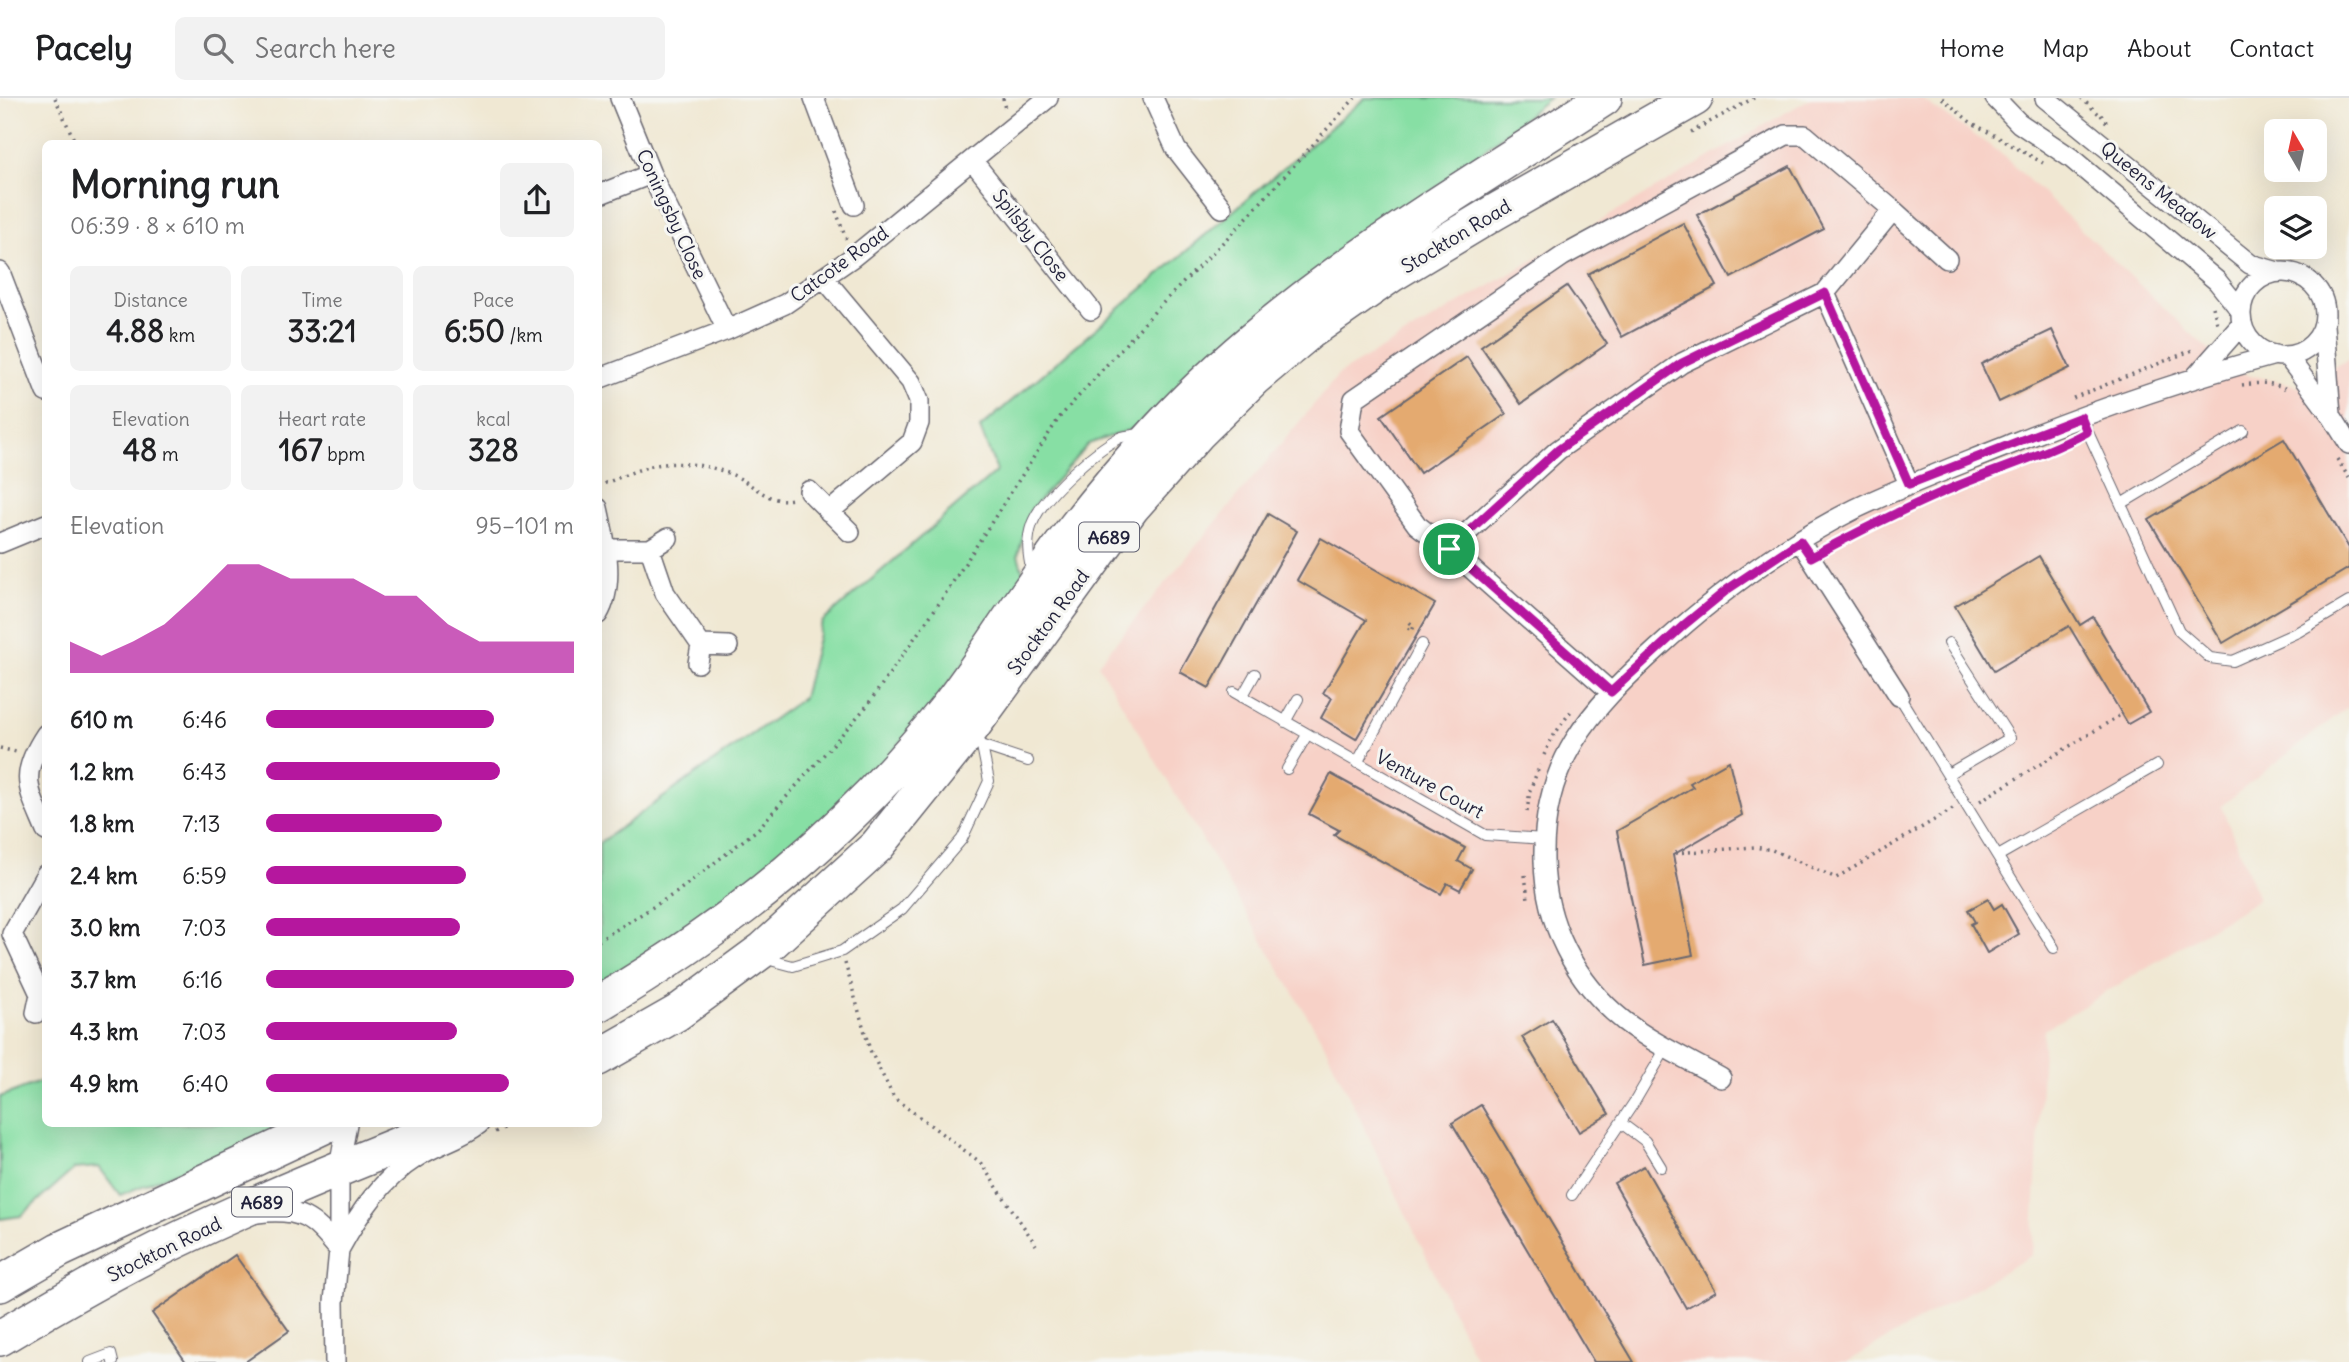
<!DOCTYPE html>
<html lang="en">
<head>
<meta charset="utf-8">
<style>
  :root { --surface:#fff; --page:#f2f2f2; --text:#202124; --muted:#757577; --line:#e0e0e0; --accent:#b5179e }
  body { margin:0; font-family:Delius,sans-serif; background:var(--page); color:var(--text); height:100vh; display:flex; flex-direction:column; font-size:26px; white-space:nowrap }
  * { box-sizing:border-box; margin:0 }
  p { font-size:23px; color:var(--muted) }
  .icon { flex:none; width:38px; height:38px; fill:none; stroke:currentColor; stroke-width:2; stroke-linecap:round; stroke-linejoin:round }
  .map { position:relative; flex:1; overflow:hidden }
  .sheet { position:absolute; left:42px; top:42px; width:560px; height:987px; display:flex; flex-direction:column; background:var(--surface); border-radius:10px; box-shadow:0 7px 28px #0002 }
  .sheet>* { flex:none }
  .needle { width:46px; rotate:351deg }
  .fabs { position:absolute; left:2264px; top:21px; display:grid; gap:14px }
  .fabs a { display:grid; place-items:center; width:63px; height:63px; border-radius:10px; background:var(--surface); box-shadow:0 7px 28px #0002; font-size:35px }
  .pin { position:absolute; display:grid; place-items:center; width:60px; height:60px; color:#fff; margin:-30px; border:4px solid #fff; border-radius:50%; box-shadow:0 2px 7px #0007 }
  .round { display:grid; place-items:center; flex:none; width:74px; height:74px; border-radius:10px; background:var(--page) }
  .overview { display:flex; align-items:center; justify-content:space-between; height:119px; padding:0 28px }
  h1 { font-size:38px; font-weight:700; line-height:52px }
  .stats { display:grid; grid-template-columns:repeat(3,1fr); gap:10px; height:119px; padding:7px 28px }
  .stats div { display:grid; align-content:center; border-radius:10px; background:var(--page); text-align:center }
  .stats b { font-size:30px; font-weight:700 }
  .stats small { font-size:19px; font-weight:400 }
  .stats p { font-size:19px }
  .chart { height:196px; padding:14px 28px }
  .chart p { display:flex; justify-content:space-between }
  .chart svg { width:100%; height:126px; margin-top:7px; fill:var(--accent); opacity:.7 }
  ul { padding:0 28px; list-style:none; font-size:23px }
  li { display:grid; grid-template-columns:112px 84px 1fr; align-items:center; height:52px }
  li i { height:18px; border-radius:9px; background:var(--accent) }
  header { display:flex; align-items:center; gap:42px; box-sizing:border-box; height:98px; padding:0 35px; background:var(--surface); border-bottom:2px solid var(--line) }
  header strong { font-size:33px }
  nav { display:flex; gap:38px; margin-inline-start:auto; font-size:24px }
  .search { width:490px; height:63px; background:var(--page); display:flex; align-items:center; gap:18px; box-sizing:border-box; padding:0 24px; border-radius:10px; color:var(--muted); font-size:26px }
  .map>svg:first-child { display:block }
  .built { fill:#f7d1c7 }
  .green { fill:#87dfa4; stroke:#548070; stroke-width:2 }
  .building { fill:#e4aa70 }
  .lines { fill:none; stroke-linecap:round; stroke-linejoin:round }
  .lane-casing { stroke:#6a6770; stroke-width:12 }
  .street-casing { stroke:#6a6770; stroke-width:22 }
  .highway-casing { stroke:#6a6770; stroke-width:38 }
  .path { stroke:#6a6770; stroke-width:3.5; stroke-dasharray:2 5; stroke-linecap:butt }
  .lane { stroke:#fff; stroke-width:10 }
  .street { stroke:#fff; stroke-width:19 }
  .highway { stroke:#fff; stroke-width:35 }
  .route-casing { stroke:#fff; stroke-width:14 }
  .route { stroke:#b5179e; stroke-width:9 }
  .labels { text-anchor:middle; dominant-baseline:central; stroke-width:6; stroke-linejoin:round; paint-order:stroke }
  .shield { fill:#f6f6f2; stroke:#626272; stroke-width:2 }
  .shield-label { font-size:18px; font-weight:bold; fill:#22223b }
  .street-label { font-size:19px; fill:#22223b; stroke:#f6f6f2 }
</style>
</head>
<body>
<header>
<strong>Pacely</strong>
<div class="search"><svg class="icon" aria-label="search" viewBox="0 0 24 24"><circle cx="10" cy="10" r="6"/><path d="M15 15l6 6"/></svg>Search here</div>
<nav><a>Home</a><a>Map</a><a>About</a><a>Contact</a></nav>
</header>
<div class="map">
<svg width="2349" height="1264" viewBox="0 0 2349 1264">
  <rect width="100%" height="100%" fill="#f6f6f2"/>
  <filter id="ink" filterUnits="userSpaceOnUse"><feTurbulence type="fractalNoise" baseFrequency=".0143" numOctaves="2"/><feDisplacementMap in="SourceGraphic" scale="14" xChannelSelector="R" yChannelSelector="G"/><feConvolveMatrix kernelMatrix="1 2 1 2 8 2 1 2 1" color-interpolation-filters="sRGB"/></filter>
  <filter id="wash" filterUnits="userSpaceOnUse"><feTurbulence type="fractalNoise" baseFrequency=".00686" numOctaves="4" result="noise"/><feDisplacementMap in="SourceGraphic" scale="28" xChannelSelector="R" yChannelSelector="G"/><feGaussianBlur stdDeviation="1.57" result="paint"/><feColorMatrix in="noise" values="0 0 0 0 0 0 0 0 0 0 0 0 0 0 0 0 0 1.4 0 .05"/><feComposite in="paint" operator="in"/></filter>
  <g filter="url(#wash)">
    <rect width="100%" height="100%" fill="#f0e8d3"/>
    <path class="built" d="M1811,0H1920L1999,54L2231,273L2299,288L2349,261V608L2221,708L2259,801L2044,932L2032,1157L1847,1264H1477L1324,946L1098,566L1340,275Z"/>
    <path class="green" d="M1365,0H1549L1138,329L1088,346L1030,413L1018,457L1026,484L915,629L819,734L713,820L599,889V745L803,600L822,524L997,373L980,330Z
      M45,982L46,1026H296L120,1097L99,1069L74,1071L21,1118L0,1121V999Z"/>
    <g id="blocks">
      <path class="building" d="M1790,68L1824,131L1731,180L1697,117Z
        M1683,125L1717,188L1622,239L1588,176Z
        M1567,188L1607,246L1521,306L1481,248Z
        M2052,232L2070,270L1999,304L1981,266Z
        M1467,259L1506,316L1420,375L1381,318Z
        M2284,341L2349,450V470L2223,545L2149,422Z
        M1268,416L1297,433L1209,590L1180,574Z
        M1321,440L1435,506L1356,641L1321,620L1332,600L1323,595L1366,522L1297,482Z
        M2039,458L2080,527L2093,519L2149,614L2128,626L2069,528L1994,573L1955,508Z
        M1729,663L1742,717L1673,757L1693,857L1645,867L1617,733L1693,689L1690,685Z
        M1331,676L1465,750L1458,763L1472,771L1460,792L1447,785L1441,796L1334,737L1339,732L1309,716Z
        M1988,801L1994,811L2002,806L2019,836L1987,855L1971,826L1975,824L1968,812Z
        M1552,921L1609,1016L1579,1034L1522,939Z
        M1481,1007L1634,1264H1594L1452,1025Z
        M1644,1068L1716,1193L1686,1210L1614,1085Z
        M235,1157L289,1233L245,1264H186L152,1215Z"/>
    </g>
  </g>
  <g filter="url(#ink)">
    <use href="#blocks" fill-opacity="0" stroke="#6a6770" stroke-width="2"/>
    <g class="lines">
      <defs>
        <path id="lane" d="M2081,319L2179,533L2210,560L2233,563L2298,534L2349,504
          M2121,406L2243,333
          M1032,474C1028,458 1026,443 1032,426C1042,399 1094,353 1119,340C1126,337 1134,337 1141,336
          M1234,594L1485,737L1544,741
          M1899,598L2054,850
          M1242,599L1255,576
          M1285,624L1298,601
          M977,646L1028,663
          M1357,665L1422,546
          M1287,671L1307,637
          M1948,676L2010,640L1949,545
          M1998,758L2157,667
          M768,856L774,863L793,868L842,853L902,811L962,741L989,683L982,648
          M1621,1025L1645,1043L1661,1069
          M1572,1097L1635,1003L1666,950
          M90,1264L111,1256L113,1264"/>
        <path id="street" d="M620,0L651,76L727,232
          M814,0L854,107
          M1153,0L1176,51L1222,110
          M1995,0L2019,25L2071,60L2217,183L2241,213
          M2045,0L2250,166L2278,174
          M972,62L1091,212
          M598,97L651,76
          M0,174L46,294
          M2241 216a42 42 0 1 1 84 0a42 42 0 1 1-84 0Z
          M824,180L911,284L919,303V325L912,344L829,414
          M1825,195L1909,386
          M2324,227L2331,316
          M2287,258L2331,317L2349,346
          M2196,278L2242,226
          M598,281L727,232L785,206L853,159L1048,0
          M809,393L850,434
          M598,410C605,442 616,486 598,516
          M1800,443L1899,598
          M0,445L46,426
          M607,451H650L665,495L701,547L728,548
          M650,451L668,440
          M1449,451L1558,352L1682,265L1825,195L1893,112
          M698,565L701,547
          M1611,594L1449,451L1417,427L1349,333L1354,301L1563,158L1786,37H1805L1893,112L1947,161
          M46,636C18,678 28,690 46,733
          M36,915L40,896L12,836L46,776
          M1721,980C1689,962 1654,946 1624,923C1575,884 1545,825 1544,762C1542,664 1589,613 1657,551C1716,497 1783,447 1855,411C1907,386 1962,366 2016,344C2101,310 2186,281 2275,257
          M257,1115C301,1110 312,1119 339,1152
          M340,1150C359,1115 382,1081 417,1059C437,1046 460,1041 479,1026
          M335,1264L334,1204L339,1152V1070L347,1026"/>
        <path id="highway" d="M598,906C735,825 848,734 947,610C977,572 1002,531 1030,492C1069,434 1112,382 1159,331C1285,194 1450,100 1604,0
          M598,960L677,915L764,851L877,748L964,640L1132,409L1197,336L1254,280L1309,234L1392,176L1495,114L1695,0
          M0,1186L59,1152L328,1026
          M0,1240C55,1207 110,1175 167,1147C260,1102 355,1064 450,1026"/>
      </defs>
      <use href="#lane" class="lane-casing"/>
      <use href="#street" class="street-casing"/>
      <use href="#highway" class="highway-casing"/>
      <path class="path" d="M55,0L76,46
        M1003,0L1005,12
        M1942,0L1969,23L2043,65
        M2081,0L2101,18
        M2101,17L2107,25
        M1691,34L1754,0
        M836,113L846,141
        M2275,152L2298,153L2310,158
        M2213,209L2217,225
        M2242,287C2258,285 2273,283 2288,292
        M2073,300L2195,251
        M2337,361L2349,380
        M598,388C614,382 629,375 644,370C672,361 709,366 735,378C757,388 767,406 793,401
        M1826,451L1860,432L1929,401
        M1408,530L1412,533L1414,528L1409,524
        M0,650L16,654
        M1544,657L1552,640L1571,613
        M1980,703L2122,616
        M1527,714L1530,692L1540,667
        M1675,755L1755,749L1772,752L1836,780L1953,711
        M1525,777L1528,801
        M598,843L677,794L758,731L866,609L940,504L1059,320L1155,213L1242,125L1355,0
        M845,865L870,952L894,1000L980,1064L1036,1147
        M495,1034L511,1026"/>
      <use href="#lane" class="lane"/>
      <use href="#street" class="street"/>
      <use href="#highway" class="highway"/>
    </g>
  </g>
  <g class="lines" filter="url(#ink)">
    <defs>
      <path id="route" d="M1825,195L1909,386L2081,319L2087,334C2045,357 2000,370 1957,388C1907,409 1859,433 1811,459L1800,443L1728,491L1684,527L1611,594L1449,451L1558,352L1682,265Z"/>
    </defs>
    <use href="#route" class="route-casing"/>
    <use href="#route" class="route"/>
  </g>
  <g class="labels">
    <g class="shield">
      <rect x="1079" y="424.5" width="60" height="29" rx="5"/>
      <rect x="232" y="1089.5" width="60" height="29" rx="5"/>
    </g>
    <g class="shield-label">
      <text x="1109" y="439">A689</text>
      <text x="262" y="1104">A689</text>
    </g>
    <g class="street-label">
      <text transform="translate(2159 92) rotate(39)">Queens Meadow</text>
      <text transform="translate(672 116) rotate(65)">Coningsby Close</text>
      <text transform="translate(1031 137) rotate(52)">Spilsby Close</text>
      <text transform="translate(1456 138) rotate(-31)">Stockton Road</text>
      <text transform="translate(839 166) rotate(-36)">Catcote Road</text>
      <text transform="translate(1048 524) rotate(-54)">Stockton Road</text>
      <text transform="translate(1430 686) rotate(29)">Venture Court</text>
      <text transform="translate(164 1151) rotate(-26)">Stockton Road</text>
    </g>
  </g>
</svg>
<div class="fabs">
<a><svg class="needle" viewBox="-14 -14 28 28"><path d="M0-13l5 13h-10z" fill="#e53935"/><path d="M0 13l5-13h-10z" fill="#757577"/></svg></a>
<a><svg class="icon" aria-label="layers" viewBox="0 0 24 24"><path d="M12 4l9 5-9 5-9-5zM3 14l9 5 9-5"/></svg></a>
</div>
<div class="pin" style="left:1449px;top:451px;background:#1e9e55"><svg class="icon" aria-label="arrive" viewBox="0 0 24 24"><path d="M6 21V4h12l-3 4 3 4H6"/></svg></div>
<section class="sheet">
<div class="overview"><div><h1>Morning run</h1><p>06:39 · 8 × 610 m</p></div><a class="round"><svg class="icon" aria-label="share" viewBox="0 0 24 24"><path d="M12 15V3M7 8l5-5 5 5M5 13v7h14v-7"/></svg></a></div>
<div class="stats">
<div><p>Distance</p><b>4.88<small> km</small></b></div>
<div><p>Time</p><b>33:21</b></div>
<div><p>Pace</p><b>6:50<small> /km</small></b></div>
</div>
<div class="stats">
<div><p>Elevation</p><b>48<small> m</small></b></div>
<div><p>Heart rate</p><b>167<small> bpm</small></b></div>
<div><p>kcal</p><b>328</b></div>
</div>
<div class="chart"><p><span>Elevation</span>95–101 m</p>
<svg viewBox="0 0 160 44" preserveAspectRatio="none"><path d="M0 44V33L10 38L20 33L30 27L40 17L50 6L60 6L70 11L80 11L90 11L100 17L110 17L120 27L130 33L140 33L150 33L160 33V44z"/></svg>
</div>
<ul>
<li><b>610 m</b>6:46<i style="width:74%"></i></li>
<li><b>1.2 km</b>6:43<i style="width:76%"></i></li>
<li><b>1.8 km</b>7:13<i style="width:57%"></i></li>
<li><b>2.4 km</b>6:59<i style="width:65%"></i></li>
<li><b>3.0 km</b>7:03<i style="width:63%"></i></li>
<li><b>3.7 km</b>6:16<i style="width:100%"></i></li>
<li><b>4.3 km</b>7:03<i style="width:62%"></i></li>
<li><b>4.9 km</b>6:40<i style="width:79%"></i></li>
</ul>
</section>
</div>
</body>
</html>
